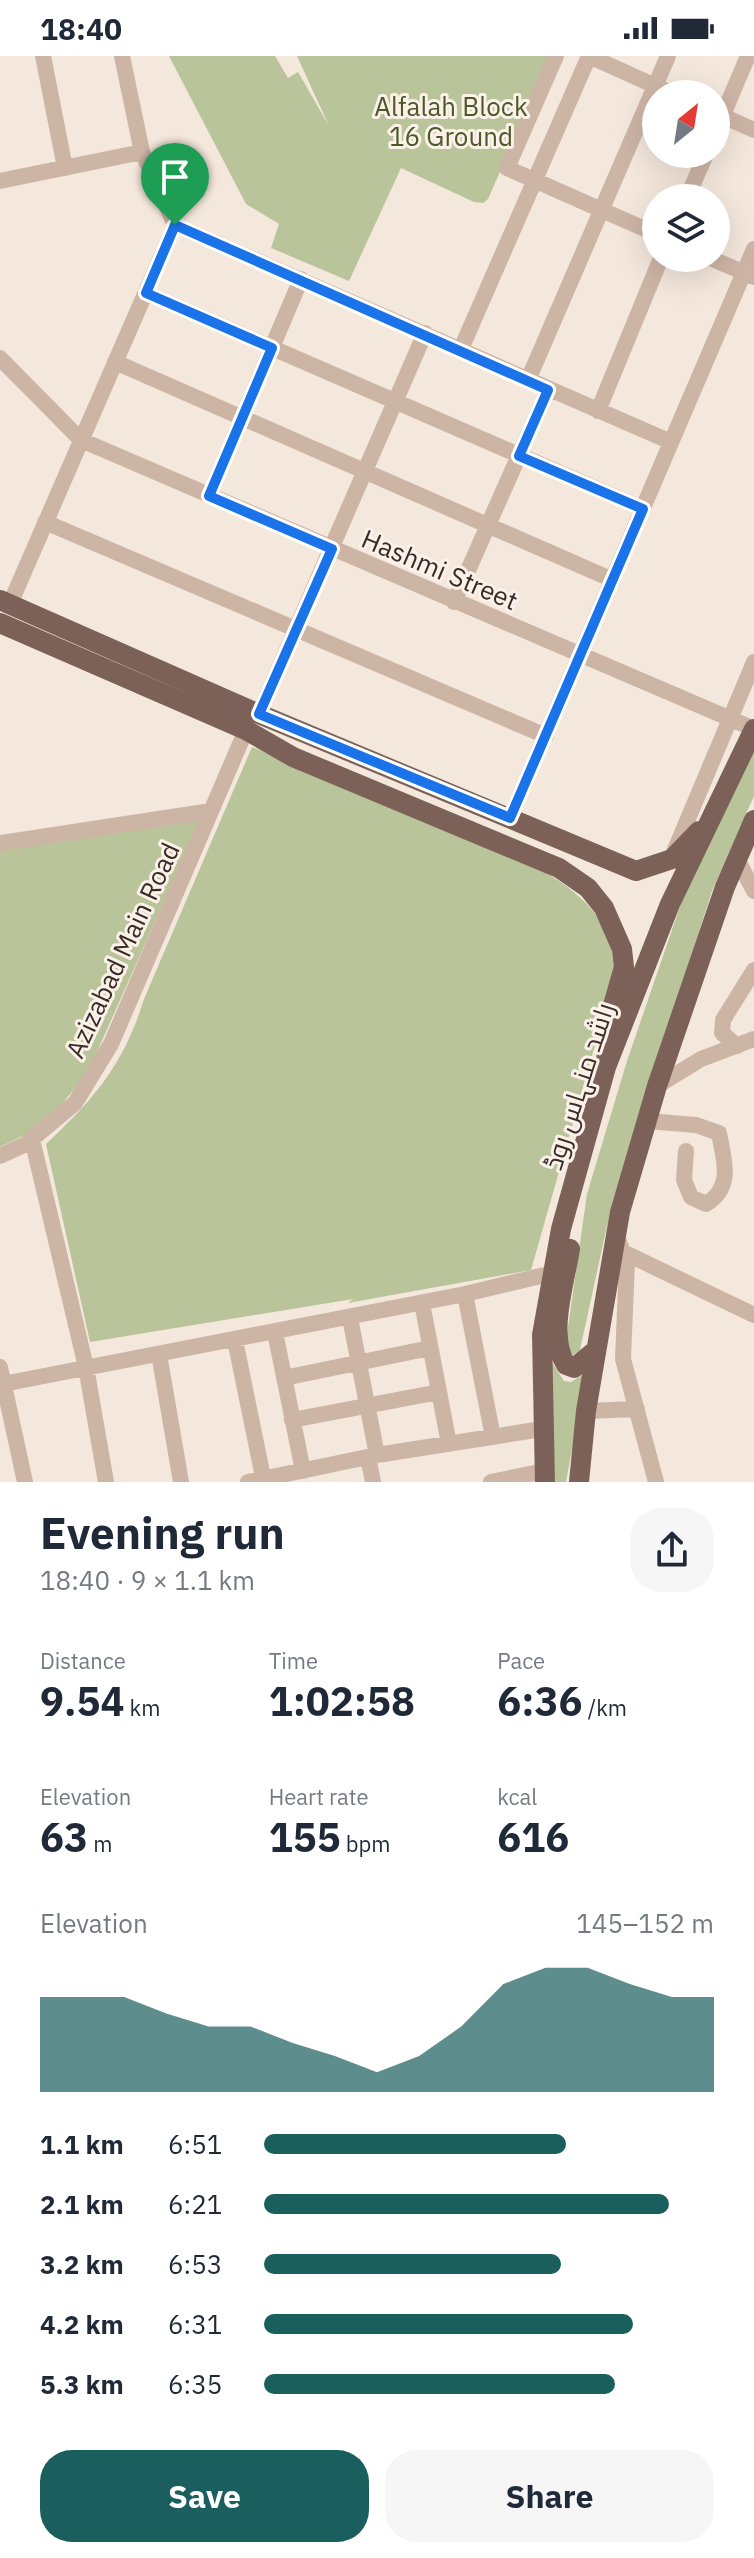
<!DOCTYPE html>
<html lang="en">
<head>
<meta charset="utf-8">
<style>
  :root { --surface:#fff; --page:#f6f6f7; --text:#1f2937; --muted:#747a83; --accent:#1a5e5e }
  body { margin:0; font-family:"IBM Plex Sans",Cairo,sans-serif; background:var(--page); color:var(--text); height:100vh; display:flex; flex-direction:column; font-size:30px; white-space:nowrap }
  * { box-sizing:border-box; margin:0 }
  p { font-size:26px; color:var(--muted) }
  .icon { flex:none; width:44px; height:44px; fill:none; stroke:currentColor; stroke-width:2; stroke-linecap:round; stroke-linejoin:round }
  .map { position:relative; height:1426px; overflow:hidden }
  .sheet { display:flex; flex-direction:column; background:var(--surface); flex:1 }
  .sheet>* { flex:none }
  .needle { width:52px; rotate:30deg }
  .controls { position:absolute; left:642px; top:24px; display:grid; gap:16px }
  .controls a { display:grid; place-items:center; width:88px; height:88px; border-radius:50%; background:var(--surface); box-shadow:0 8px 32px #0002; font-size:40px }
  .pin { position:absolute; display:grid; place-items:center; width:68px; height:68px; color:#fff; margin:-82px -34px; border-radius:50% 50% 50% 0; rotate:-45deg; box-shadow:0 0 8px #0007 }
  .pin .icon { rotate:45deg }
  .round { display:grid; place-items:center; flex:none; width:84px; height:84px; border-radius:32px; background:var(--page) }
  .summary { display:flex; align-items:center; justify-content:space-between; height:136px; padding:0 40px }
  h1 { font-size:44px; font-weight:800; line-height:60px }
  .stats { display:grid; grid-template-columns:repeat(3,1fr); gap:12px; height:136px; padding:8px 40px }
  .stats div { display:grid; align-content:center }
  .stats b { font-size:40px; font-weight:800 }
  .stats small { font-size:22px; font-weight:400 }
  .stats p { font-size:22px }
  .chart { height:224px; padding:16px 40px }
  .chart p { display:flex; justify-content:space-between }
  .chart svg { width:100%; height:144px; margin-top:8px; fill:var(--accent); opacity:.7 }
  .button { display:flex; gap:16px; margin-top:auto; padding:16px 40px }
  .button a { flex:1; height:92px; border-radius:32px; background:var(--accent); color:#fff; font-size:32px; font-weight:800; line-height:92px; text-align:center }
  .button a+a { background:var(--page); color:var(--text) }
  ul { padding:0 40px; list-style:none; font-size:26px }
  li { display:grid; grid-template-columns:128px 96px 1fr; align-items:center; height:60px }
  li i { height:20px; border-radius:10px; background:var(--accent) }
  .status { display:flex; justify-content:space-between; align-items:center; height:56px; padding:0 40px; background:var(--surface); direction:ltr }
  .status svg { height:22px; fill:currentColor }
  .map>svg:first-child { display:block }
  .green { fill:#b9c49a }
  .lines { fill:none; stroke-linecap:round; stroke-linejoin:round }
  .minor { stroke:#cdb5a6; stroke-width:16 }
  .major { stroke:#7c6158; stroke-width:20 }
  .route-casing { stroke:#fff; stroke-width:16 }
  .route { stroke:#1a73e8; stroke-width:10 }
  .labels { text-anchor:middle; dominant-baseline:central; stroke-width:6; stroke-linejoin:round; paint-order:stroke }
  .park-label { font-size:26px; fill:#4b5929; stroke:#fbf1e9 }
  .street-label { font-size:26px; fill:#392c28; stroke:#fbf1e9 }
</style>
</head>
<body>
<div class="status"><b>18:40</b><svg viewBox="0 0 49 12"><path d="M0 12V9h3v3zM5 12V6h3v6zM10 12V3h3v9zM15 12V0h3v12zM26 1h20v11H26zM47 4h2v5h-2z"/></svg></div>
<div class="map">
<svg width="754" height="1426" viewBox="0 0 754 1426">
  <rect width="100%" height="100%" fill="#f4e7dc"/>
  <path class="green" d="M169,0H275L288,22L298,16L329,70L297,0H551L488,143L483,147L474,146L401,112L349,225L271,192L279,168L246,148Z
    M252,691L543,815C575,833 617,868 616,910C615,922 609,936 607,947L531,1214L348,1247L353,1243L90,1286L46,1088C95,1042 124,1008 144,943Z
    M754,693V740L712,835L612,1147L580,1294L570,1301L565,1292L587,1138L627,1005L686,833Z
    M203,758L88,1016L45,1069L0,1091V788Z
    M550,1303L564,1325L571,1326L586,1317L566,1426H555Z"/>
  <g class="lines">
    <path class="minor" d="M43,0L65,112
      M122,0L142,96L175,169L671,386
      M556,0L507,112L656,178
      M589,0L673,38
      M716,57L754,74
      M716,75L748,0
      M0,125L142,96
      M687,142L706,98
      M710,202L754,221
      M146,237L643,453
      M461,293L589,0
      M0,302L81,384L754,673
      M115,306L613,524
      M528,324L668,0
      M598,355L661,202
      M209,440L301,223
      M45,466L546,680
      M454,546L548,334
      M10,548L175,169
      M259,658L425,277
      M510,762L754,193
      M0,787L211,755
      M674,796L754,606
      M736,801L754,835
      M737,990L722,977L723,964L754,914
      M657,1030L701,1003L754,983
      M647,1065L696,1069L719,1077C724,1105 734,1131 706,1148L691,1141L684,1124L686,1095
      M32,1083L86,1311L106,1426
      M0,1100L26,1088L75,1047L111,988L246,674
      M616,1178L627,1207L623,1303L656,1426
      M623,1196L754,1259
      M465,1238L493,1381
      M422,1247L449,1388
      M350,1262L377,1399
      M275,1276L303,1415
      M235,1284L264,1426
      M159,1298L181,1426
      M0,1311L25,1426
      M284,1322L430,1292
      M3,1328L465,1238L553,1217
      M586,1355L637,1353
      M292,1364L439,1336
      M368,1401L373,1426
      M248,1426L377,1399L542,1373
      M491,1426L544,1415"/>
    <path class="major" d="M0,544L259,658L636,815L672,803L699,775
      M0,567L246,674L293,701L559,812L588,832L604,852L622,893L624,911L608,967L606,1011
      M570,1193C565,1226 547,1279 566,1309L574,1312L596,1294
      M545,1426L542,1279L561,1173L606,1011L670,848L754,673
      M579,1426L586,1355L620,1156L657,1030L725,831L754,764"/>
  </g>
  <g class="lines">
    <defs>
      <path id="route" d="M175,169L548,334L519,400L643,453L510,762L259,658L332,493L209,440L272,292L146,237Z"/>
    </defs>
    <use href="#route" class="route-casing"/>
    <use href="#route" class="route"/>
  </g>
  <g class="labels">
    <g class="park-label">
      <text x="451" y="50">Alfalah Block<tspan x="451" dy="30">16 Ground</tspan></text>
    </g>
    <g class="street-label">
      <text transform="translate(440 513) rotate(23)">Hashmi Street</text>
      <text transform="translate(122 894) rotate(-65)">Azizabad Main Road</text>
      <text transform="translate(578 1030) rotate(-72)">راشد منہاس روڈ</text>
    </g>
  </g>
</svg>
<div class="controls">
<a><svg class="needle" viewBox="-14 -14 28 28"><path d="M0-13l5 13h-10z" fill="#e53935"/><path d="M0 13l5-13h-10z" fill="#747a83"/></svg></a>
<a><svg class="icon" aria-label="layers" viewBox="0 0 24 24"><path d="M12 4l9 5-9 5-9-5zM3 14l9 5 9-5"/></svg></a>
</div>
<div class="pin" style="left:175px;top:169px;background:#1e9e55"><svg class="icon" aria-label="arrive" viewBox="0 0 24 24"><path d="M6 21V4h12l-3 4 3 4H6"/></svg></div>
</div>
<section class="sheet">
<div class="summary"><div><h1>Evening run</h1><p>18:40 · 9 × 1.1 km</p></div><a class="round"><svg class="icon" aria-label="share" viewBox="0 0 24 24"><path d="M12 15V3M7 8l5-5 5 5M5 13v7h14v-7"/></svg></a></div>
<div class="stats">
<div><p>Distance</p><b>9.54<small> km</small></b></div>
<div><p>Time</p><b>1:02:58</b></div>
<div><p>Pace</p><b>6:36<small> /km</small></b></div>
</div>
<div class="stats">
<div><p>Elevation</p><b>63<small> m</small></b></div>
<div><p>Heart rate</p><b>155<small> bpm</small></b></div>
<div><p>kcal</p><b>616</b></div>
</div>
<div class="chart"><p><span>Elevation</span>145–152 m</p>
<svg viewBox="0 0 160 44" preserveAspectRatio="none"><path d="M0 44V15L10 15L20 15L30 20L40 24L50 24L60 29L70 33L80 38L90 33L100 24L110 11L120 6L130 6L140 11L150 15L160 15V44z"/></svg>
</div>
<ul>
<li><b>1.1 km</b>6:51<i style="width:67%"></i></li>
<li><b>2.1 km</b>6:21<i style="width:90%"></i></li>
<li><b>3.2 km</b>6:53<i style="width:66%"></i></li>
<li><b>4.2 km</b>6:31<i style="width:82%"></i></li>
<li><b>5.3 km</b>6:35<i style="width:78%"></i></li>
</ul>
<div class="button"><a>Save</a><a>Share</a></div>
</section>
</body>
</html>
